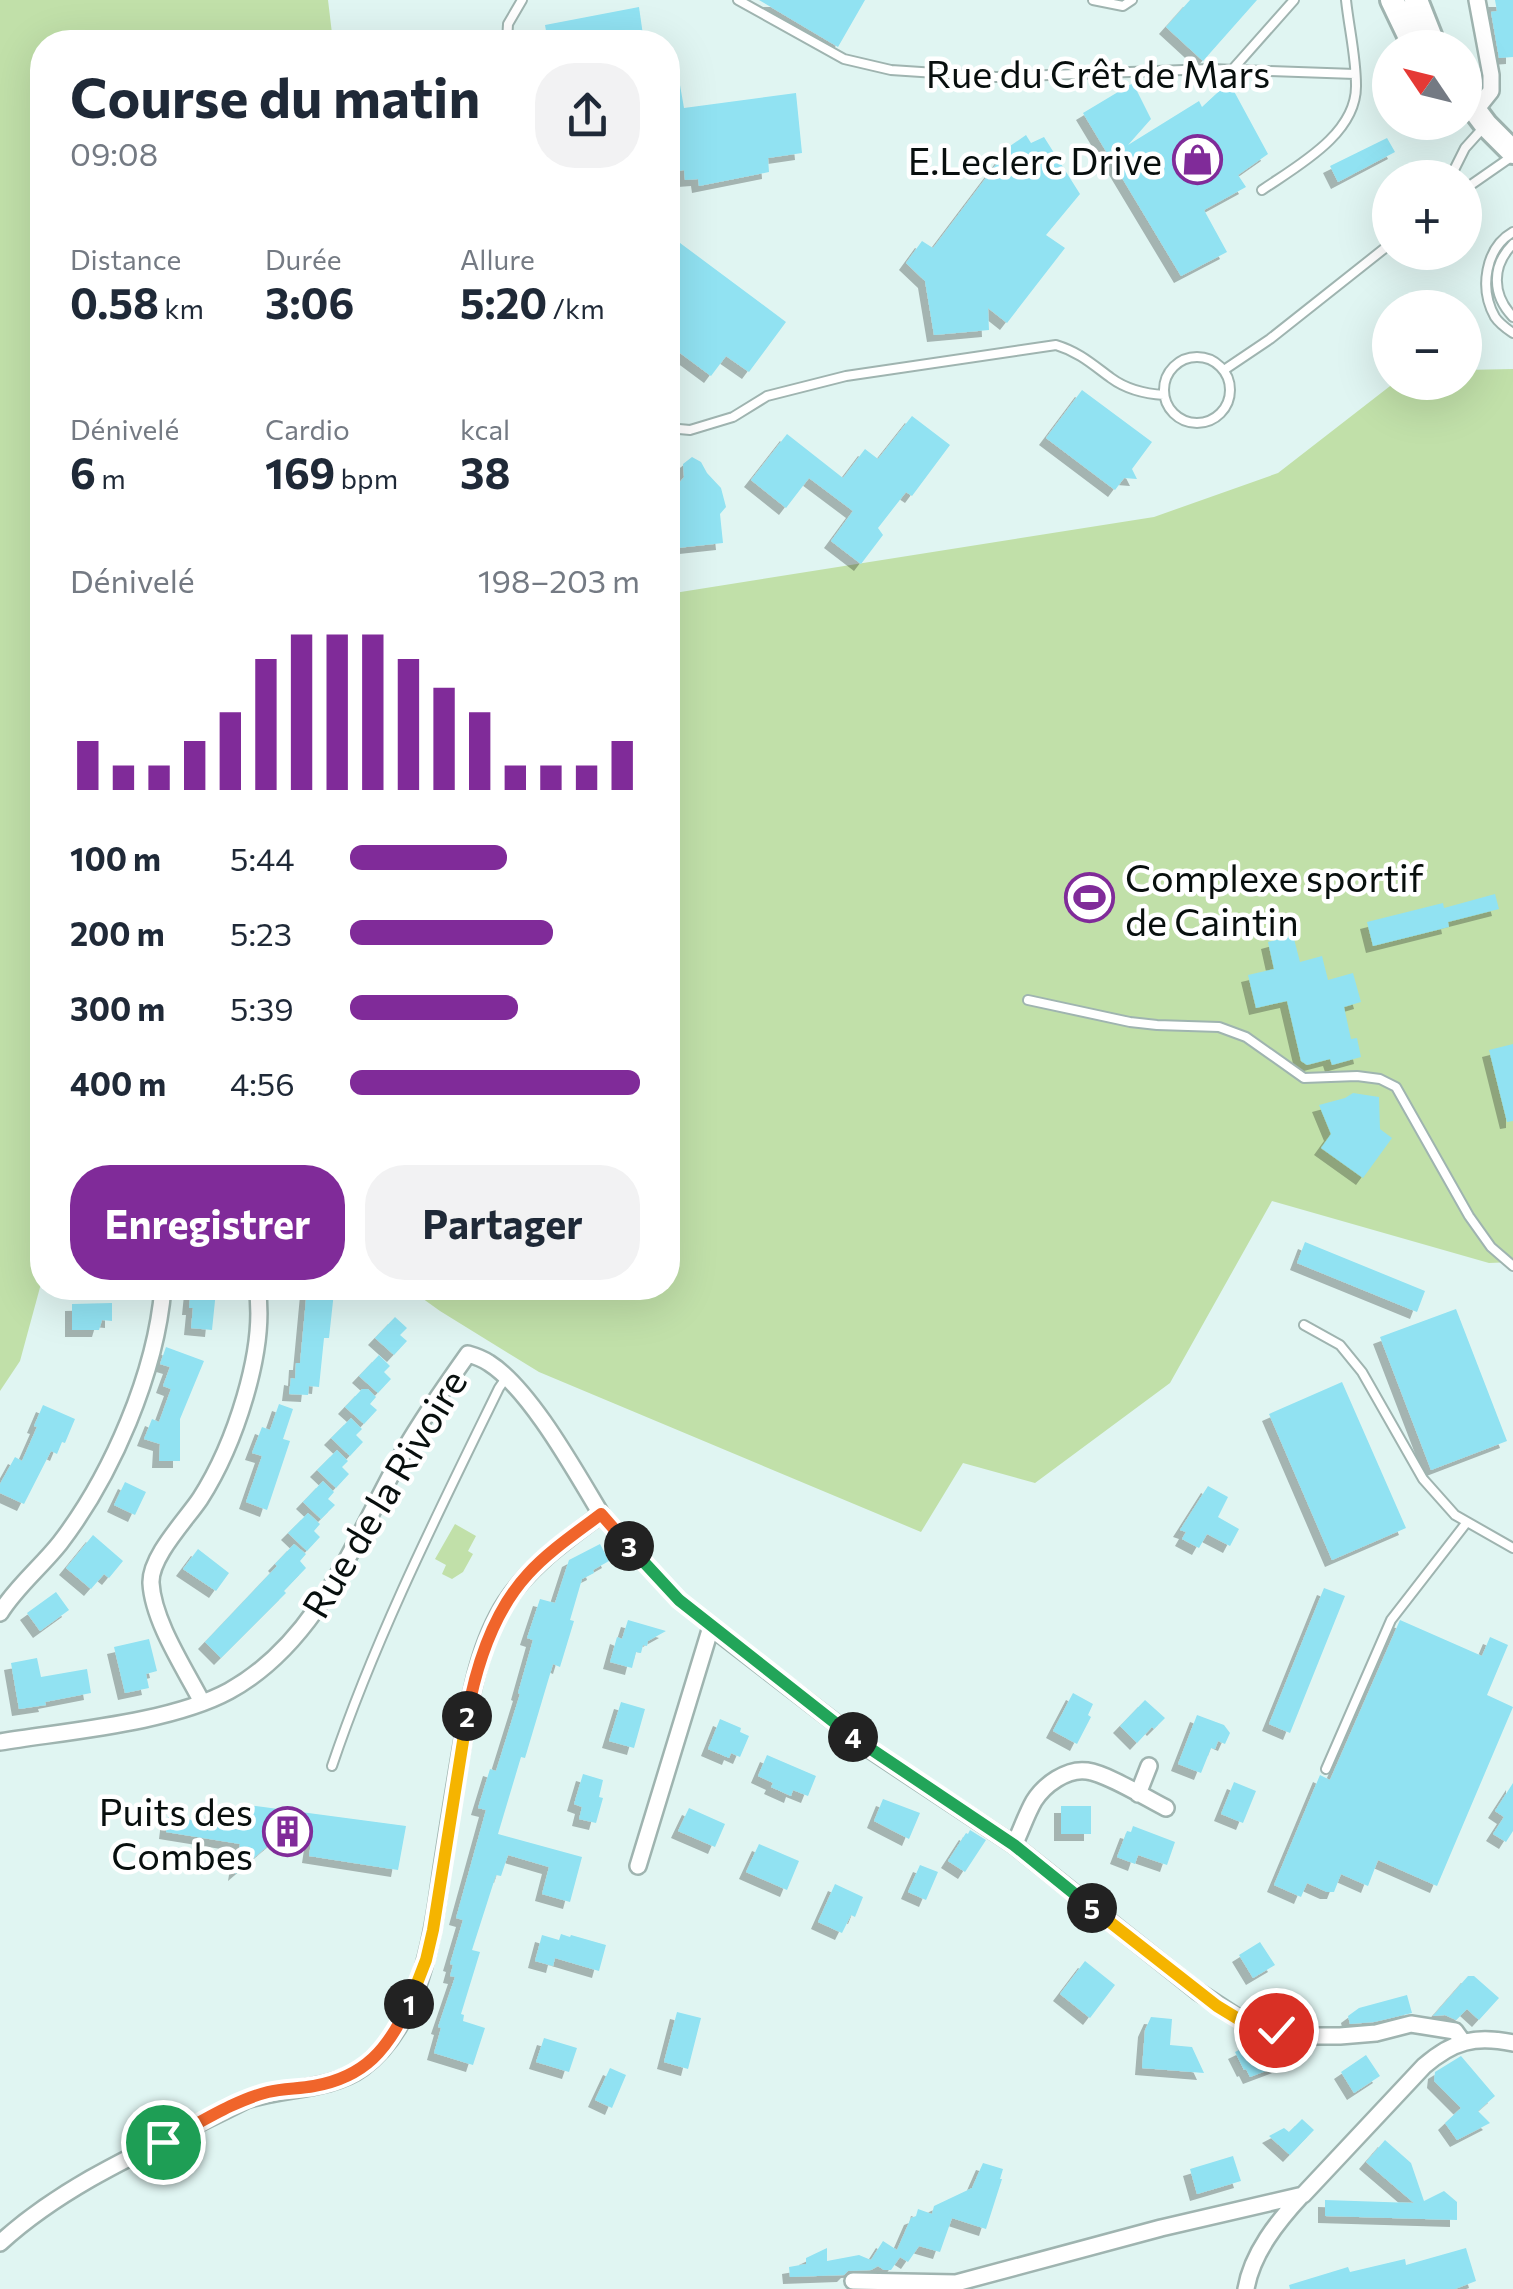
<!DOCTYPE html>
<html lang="fr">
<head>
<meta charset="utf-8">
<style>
  :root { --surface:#fff; --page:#f2f2f3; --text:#1f2937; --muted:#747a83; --accent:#802b99 }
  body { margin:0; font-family:Commissioner,sans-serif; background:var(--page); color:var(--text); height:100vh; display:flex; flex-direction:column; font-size:38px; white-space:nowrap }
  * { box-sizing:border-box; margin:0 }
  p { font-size:32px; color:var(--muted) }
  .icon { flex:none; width:55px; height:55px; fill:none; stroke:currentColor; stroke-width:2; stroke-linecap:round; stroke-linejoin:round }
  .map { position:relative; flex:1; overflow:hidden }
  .details { position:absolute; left:30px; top:30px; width:650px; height:1270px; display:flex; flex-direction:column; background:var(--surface); border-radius:40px; box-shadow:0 10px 40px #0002 }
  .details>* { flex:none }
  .needle { width:65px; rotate:305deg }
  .fabs { position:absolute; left:1372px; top:30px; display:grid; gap:20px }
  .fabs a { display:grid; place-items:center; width:110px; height:110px; border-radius:50%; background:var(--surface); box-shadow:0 10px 40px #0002; font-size:50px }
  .pin { position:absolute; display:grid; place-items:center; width:85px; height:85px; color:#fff; margin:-42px; border:5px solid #fff; border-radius:50%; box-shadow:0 2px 10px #0007 }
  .km { position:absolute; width:50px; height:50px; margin:-25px; border-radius:50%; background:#222; color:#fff; font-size:28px; line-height:50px; text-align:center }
  .round { display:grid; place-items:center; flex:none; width:105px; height:105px; border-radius:40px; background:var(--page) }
  .headline { display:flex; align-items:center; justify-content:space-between; height:170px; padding:0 40px }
  h1 { font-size:55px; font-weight:700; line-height:75px }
  .stats { display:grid; grid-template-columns:repeat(3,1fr); gap:15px; height:170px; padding:10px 40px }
  .stats div { display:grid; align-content:center }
  .stats b { font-size:42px; font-weight:700 }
  .stats small { font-size:28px; font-weight:400 }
  .stats p { font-size:28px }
  .chart { height:280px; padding:20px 40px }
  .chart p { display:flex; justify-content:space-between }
  .chart svg { width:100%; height:180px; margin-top:10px; stroke:var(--accent); stroke-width:6 }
  .action { display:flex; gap:20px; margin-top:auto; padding:20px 40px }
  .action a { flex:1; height:115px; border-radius:40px; background:var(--accent); color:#fff; font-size:40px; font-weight:700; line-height:115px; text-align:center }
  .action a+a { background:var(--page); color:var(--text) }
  ul { padding:0 40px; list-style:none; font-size:32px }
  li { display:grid; grid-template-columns:160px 120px 1fr; align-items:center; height:75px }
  li i { height:25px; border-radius:12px; background:var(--accent) }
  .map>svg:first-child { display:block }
  .green { fill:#c1e0a9 }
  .building { fill:#91e2f2; filter:url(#shadow) }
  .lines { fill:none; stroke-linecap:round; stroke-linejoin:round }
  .service-casing { stroke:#9fb4b0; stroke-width:12 }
  .minor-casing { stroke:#9fb4b0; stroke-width:20 }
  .secondary-casing { stroke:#9fb4b0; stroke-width:28 }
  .service { stroke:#fff; stroke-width:8 }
  .minor { stroke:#fff; stroke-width:15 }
  .secondary { stroke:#fff; stroke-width:22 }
  .split-1-casing { stroke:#fff; stroke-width:20 }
  .split-2-casing { stroke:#fff; stroke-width:20 }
  .split-3-casing { stroke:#fff; stroke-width:20 }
  .split-4-casing { stroke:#fff; stroke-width:20 }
  .split-5-casing { stroke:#fff; stroke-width:20 }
  .split-6-casing { stroke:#fff; stroke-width:20 }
  .split-1 { stroke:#f0652b; stroke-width:12 }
  .split-2 { stroke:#f5b400; stroke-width:12 }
  .split-3 { stroke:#f0652b; stroke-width:12 }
  .split-4 { stroke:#22a559; stroke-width:12 }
  .split-5 { stroke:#22a559; stroke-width:12 }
  .split-6 { stroke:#f5b400; stroke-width:12 }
  .labels { text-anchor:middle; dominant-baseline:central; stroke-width:9; stroke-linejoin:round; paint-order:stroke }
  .street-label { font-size:38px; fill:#080f0e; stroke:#fff }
  .poi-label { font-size:38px; fill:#080f0e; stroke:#fff; text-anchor:end }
</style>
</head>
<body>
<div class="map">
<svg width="1513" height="2289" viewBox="0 0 1513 2289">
  <defs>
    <filter id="shadow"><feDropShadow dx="-7" dy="7" stdDeviation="0" flood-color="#0004"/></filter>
  </defs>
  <rect width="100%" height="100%" fill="#e0f5f2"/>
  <path class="green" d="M0,0H328L333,42H42V1280L20,1361L0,1391Z
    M1513,369V1262L1489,1263L1272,1201L1170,1383L1035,1483L963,1463L921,1532L539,1372L440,1311L408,1288H668V594L1154,517L1278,473L1394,383L1465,382V370Z
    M455,1524L476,1536L468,1551L473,1554L463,1572L452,1579L442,1574L446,1565L435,1559Z"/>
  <path class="building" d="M759,0H865L838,47Z
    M1190,0H1257L1203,61L1166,27Z
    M1495,0H1513V57L1499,58L1491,12L1497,11Z
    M639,7L644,42H548L545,25Z
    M676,62L684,108L796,93L802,153L768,158L769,172L699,186L698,179L685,180L684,170L668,173V63Z
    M1229,82L1268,154L1238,175L1246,187L1204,210L1227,252L1181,276L1083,113L1133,83L1151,119L1128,145L1199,101L1202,107Z
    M1026,135L1031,143L1044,137L1080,194L1046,235L1065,248L1007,323L988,308L989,330L934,335L925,281L906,263L922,241L933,248L1010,146Z
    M1387,138L1395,152L1338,182L1330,166Z
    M668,234L786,322L749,372L726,356L711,376L668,344Z
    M1082,390L1152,442L1132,469L1137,479L1124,478L1115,490L1046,438Z
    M912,416L950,445L912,496L906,492L878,528L883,535L861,564L831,541L853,511L809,478L786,508L751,480L787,434L843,478L865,449L878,459Z
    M692,457L701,462L707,473L721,488L726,507L720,514L723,543L668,549V497L684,477L683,464Z
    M1495,894L1499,909L1448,922L1449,927L1373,946L1367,922L1443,903L1444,908Z
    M1293,935L1300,962L1322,956L1328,980L1353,973L1361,1002L1344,1007L1351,1039L1357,1038L1361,1057L1332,1065L1330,1059L1307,1065L1301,1061L1287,1001L1256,1008L1248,975L1274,969L1268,942Z
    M1513,1044V1121L1507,1122L1489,1050Z
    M1353,1093L1379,1097L1380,1129L1392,1138L1363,1178L1321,1148L1331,1134L1319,1105L1345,1098Z
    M1305,1242L1425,1291L1417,1312L1297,1263Z
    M191,1288H213V1291H216L212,1330L191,1328L193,1308H189Z
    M307,1289L334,1292L329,1338H324L319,1387L309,1386L308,1395L289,1394L291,1378L295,1379L296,1363H300Z
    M112,1303V1321L102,1320L99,1330H72V1304Z
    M1456,1309L1507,1441L1431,1470L1380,1337Z
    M395,1317L407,1328L400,1335L407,1341L394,1355L375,1338Z
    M166,1347L204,1361L180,1419V1461H159L160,1444L144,1439L152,1419L159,1422L171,1389L163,1386L170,1367L160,1364Z
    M379,1355L390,1366L384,1372L391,1379L378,1393L359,1376Z
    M1342,1382L1406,1528L1332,1560L1269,1414Z
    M362,1389H368L376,1397L370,1404L377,1410L364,1424L345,1407Z
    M279,1404L293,1409L283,1439L290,1441L267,1510L246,1502L262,1456L252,1453L262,1427L270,1430Z
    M43,1405L75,1419L65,1443L62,1442L57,1454L51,1451L24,1504L0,1493V1484L15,1457L22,1461L37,1427L34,1426Z
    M351,1418L362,1429L356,1435L363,1442L350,1456L331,1438Z
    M337,1450L348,1461L342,1467L349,1474L336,1488L317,1470Z
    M323,1481L334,1492L328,1499L335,1505L321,1519L303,1502Z
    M125,1482L146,1492L135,1515L114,1505Z
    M1208,1486L1228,1497L1218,1517L1239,1529L1230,1546L1207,1534L1199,1548L1182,1539L1186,1532L1180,1530Z
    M308,1513L320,1524L314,1531L320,1537L307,1551L288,1533Z
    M93,1535L123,1561L109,1578L104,1574L91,1589L66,1568Z
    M294,1544L306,1554L300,1561L306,1568L284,1591L286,1593L221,1658L205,1642L277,1566L275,1564Z
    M600,1544L609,1561L593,1570L594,1573L582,1579L570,1620L574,1621L560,1667L553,1664L525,1758L521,1757L498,1834L582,1857L570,1902L542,1894L549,1867L508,1855L501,1876L496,1875L472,1950L480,1952L461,2014L464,2015L463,2021L485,2028L473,2065L434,2053L441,2028L438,2027L455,1977L450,1976L453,1965L450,1964L463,1920L456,1918L486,1810L478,1808L490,1769L496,1771L520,1694L518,1693L533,1640L527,1638L540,1599L555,1603L569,1560Z
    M198,1549L229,1573L216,1591L183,1569Z
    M1324,1588L1345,1596L1290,1733L1269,1724Z
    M56,1592L69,1610L40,1631L27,1613Z
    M628,1620L666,1631L648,1641L647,1646L643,1645L641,1653L636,1652L632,1668L610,1662L617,1637L622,1639Z
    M1400,1620L1482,1656L1490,1637L1508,1645L1487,1695L1513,1707L1437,1886L1378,1860L1368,1886L1341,1874L1334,1892H1327L1307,1883L1301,1897L1274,1885L1320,1775L1330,1780Z
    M149,1639L157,1671L146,1674L149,1688L125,1693L114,1647Z
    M37,1658L41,1677L87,1669L91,1693L45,1702L46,1705L19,1709L11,1663Z
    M1073,1693L1093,1704L1088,1715L1091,1717L1077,1744L1053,1731Z
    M1145,1700L1165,1718L1154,1729L1152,1727L1137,1743L1120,1726Z
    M621,1702L645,1709L634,1748L609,1741Z
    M1197,1715L1224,1725L1230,1733L1225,1744L1218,1741L1215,1749L1211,1748L1201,1773L1178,1764Z
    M720,1719L741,1728L740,1732L749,1736L740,1757L731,1753L729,1758L708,1749Z
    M767,1755L816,1776L808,1796L793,1790L791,1796L771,1787L773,1783L758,1776Z
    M583,1774L603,1780L599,1797L603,1798L596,1823L579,1819L582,1807L574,1804Z
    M1234,1782L1256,1791L1243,1823L1221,1814Z
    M1513,1783V1831L1506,1842L1493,1834L1504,1817L1495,1811Z
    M883,1799L920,1813L909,1839L874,1821Z
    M240,1804L406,1826L398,1870L309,1856L311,1843L276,1839L235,1874L240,1844L166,1832L168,1816L210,1823L212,1809L238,1813Z
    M1061,1806H1091V1834H1061Z
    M689,1808L725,1824L715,1847L678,1831Z
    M1133,1826L1175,1842L1167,1865L1138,1855L1135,1864L1117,1857L1127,1831L1131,1832Z
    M970,1830L986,1840L965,1872L948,1861L966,1833L968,1834Z
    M759,1844L799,1861L787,1890L746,1872Z
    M920,1865L938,1872L926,1900L908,1892Z
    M835,1884L863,1897L855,1917L851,1915L842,1933L818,1922Z
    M561,1934L570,1937L571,1935L606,1945L599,1971L555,1958L553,1966L535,1961L542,1935L559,1940Z
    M1260,1942L1275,1965L1253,1978L1239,1955Z
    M1085,1961L1115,1985L1090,2018L1060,1994Z
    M1468,1976H1474L1499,1998L1479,2020L1467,2009L1456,2020L1445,2015L1433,2016Z
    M1407,1995L1412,2013L1374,2022L1350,2024L1348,2016L1359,2008Z
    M677,2012L701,2018L688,2069L664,2062Z
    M1151,2017L1172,2019L1170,2045L1192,2047L1204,2073L1142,2068L1145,2030Z
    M544,2038L577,2048L569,2072L536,2062Z
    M1260,2040L1264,2049L1285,2043L1290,2044L1295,2057L1289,2059L1290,2062L1250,2077L1246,2069L1244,2070L1235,2052Z
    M1366,2055L1380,2076L1354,2093L1341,2072Z
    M1461,2056L1495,2096L1478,2111L1490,2123L1457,2140L1445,2123L1461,2108L1434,2081L1435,2072Z
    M610,2068L626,2075L612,2108L595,2100Z
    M1302,2119L1314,2130L1290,2155L1269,2136L1284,2128L1289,2132Z
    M1385,2140L1411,2163L1424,2201L1444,2191L1457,2202V2220L1325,2216V2200L1414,2203L1366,2162Z
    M1233,2156L1241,2181L1197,2194L1190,2169Z
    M983,2163L1003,2169L1000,2179H1002L986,2229L952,2218L940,2252L919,2246L908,2262L900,2257L891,2270H884L878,2266L871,2270L848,2271L844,2275L790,2277L789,2267L806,2264V2258L827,2248V2261L859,2255L871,2260L883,2241L897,2250L911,2218L916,2216L918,2209L932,2214L934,2206L972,2188Z
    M1466,2248L1476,2281L1455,2289H1290L1289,2285L1348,2267L1350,2272L1405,2259L1406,2265Z"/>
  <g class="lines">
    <defs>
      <path id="service" d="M738,0L844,59L891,70L996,77L1210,69L1355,74
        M1093,0L1123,6L1132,0
        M507,42L508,24L522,0
        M1232,70L1294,0
        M1450,178L1465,148L1483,128
        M1465,189L1511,157
        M1262,190C1297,166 1357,134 1356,85C1356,57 1349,28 1346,0
        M1513,232C1485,248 1479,289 1495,317C1499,323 1507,329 1513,333
        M1513,244C1491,266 1492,295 1513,317
        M1164 390a33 33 0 1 1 66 0a33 33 0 1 1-66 0Z
        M1224,370L1270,339L1390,244
        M668,428L690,430L733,417L767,396L846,376L1056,345C1079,352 1092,364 1111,378C1126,389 1147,394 1164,395
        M1028,1000L1130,1022L1157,1025L1219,1027L1246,1037L1304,1078L1357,1076L1380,1079L1396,1087L1469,1216L1491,1247L1513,1266
        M1304,1325L1340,1345L1362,1372L1423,1479L1455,1515L1513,1548
        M601,1514L679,1600L711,1627
        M332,1766C376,1636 439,1511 499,1388L506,1378
        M1326,1769L1391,1620L1467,1522"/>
      <path id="minor" d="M1475,111L1491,91V75L1477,0
        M0,1613C16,1587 41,1567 60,1543C112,1475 156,1373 163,1288
        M202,1702C185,1669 153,1621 151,1583C150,1557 185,1521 200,1499C234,1446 267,1350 257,1288
        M0,1742C67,1731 170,1723 229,1691C320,1641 357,1534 405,1449C424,1416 446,1385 468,1354C475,1356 483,1359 489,1363C530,1389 575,1471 601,1514C567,1540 530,1565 506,1602C480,1642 471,1693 463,1739C455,1785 448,1830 441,1875C432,1941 419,2026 362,2068C332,2090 282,2088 246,2100C162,2143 70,2179 0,2243
        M1138,1794L1149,1766
        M1014,1845C1021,1831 1026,1815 1034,1801C1044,1785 1067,1768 1087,1771C1108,1774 1146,1798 1166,1808
        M638,1866L711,1627L872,1751L1014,1845L1197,1991L1240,2019L1259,2027L1309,2036H1340L1376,2033L1411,2024L1455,2031L1463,2042
        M853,2281L956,2283L1161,2228L1303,2195L1424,2066C1453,2041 1475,2035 1513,2043
        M1246,2289C1252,2253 1278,2221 1302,2195"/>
      <path id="secondary" d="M1392,0L1415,48
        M1416,0L1435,48
        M1465,97L1486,125L1513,152"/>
    </defs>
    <use href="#service" class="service-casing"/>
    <use href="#minor" class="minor-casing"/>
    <use href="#secondary" class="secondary-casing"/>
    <use href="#service" class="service"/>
    <use href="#minor" class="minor"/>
    <use href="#secondary" class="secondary"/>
  </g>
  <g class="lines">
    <defs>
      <path id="split-1" d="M163,2142C197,2125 232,2101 268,2092C283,2088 299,2089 314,2086C365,2077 388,2049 409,2004"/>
      <path id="split-2" d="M409,2004L426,1960L433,1930L467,1716"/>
      <path id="split-3" d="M467,1716C476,1666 493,1612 528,1574C549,1551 576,1533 601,1514L629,1546"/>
      <path id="split-4" d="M629,1546L679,1600L853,1737"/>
      <path id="split-5" d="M853,1737L1014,1845L1092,1908"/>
      <path id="split-6" d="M1092,1908L1217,2006L1240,2020L1276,2030"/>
    </defs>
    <use href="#split-1" class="split-1-casing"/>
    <use href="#split-2" class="split-2-casing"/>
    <use href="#split-3" class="split-3-casing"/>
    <use href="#split-4" class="split-4-casing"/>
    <use href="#split-5" class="split-5-casing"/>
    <use href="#split-6" class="split-6-casing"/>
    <use href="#split-1" class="split-1"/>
    <use href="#split-2" class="split-2"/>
    <use href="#split-3" class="split-3"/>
    <use href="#split-4" class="split-4"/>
    <use href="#split-5" class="split-5"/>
    <use href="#split-6" class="split-6"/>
  </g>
  <defs>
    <symbol id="shop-ring" viewBox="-11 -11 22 22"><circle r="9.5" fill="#fff" stroke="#802b99" stroke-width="1.5"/><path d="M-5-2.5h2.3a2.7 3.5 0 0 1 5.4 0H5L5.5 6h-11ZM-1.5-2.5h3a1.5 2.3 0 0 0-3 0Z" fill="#802b99"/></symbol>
    <symbol id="stadium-ring" viewBox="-11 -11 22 22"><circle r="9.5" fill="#fff" stroke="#802b99" stroke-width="1.5"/><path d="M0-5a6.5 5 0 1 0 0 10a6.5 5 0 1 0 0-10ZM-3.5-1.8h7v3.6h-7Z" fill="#802b99"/></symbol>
    <symbol id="building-ring" viewBox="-11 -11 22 22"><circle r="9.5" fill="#fff" stroke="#802b99" stroke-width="1.5"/><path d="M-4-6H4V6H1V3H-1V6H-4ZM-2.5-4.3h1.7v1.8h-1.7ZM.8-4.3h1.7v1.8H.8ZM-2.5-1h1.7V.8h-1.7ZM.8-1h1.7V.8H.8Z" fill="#802b99"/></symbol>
  </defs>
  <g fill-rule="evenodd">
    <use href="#shop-ring" x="1170" y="132" width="55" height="55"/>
    <use href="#stadium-ring" x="1062" y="870" width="55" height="55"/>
    <use href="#building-ring" x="260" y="1804" width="55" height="55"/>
  </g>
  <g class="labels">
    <g class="street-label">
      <text x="1098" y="72">Rue du Crêt de Mars</text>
      <text transform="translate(383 1493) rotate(-59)">Rue de la Rivoire</text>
    </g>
    <g class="poi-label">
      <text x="1162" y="159">E.Leclerc Drive</text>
      <text x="1125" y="876" text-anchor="start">Complexe sportif<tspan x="1125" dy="44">de Caintin</tspan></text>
      <text x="253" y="1810">Puits des<tspan x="253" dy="44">Combes</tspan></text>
    </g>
  </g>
</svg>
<div class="fabs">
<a><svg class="needle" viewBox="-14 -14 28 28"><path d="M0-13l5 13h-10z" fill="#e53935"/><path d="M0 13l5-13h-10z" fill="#747a83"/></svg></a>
<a>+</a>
<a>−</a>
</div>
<div class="pin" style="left:163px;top:2142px;background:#1e9e55"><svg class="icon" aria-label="arrive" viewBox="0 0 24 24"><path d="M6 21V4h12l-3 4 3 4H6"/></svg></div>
<div class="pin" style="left:1276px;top:2030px;background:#d93025"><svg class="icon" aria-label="check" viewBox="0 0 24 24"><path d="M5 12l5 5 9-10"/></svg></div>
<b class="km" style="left:409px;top:2004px">1</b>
<b class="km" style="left:467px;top:1716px">2</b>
<b class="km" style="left:629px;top:1546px">3</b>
<b class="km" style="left:853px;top:1737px">4</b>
<b class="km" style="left:1092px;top:1908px">5</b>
<section class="details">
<div class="headline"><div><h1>Course du matin</h1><p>09:08</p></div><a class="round"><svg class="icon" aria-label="share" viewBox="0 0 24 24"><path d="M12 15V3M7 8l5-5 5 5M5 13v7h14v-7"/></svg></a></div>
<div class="stats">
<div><p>Distance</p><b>0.58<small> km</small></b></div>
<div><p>Durée</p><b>3:06</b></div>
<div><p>Allure</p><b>5:20<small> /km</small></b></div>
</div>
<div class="stats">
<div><p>Dénivelé</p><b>6<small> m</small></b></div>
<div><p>Cardio</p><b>169<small> bpm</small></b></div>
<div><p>kcal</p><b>38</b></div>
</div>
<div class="chart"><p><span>Dénivelé</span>198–203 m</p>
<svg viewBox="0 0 160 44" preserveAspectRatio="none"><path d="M5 44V32M15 44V38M25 44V38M35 44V32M45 44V25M55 44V12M65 44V6M75 44V6M85 44V6M95 44V12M105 44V19M115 44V25M125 44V38M135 44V38M145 44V38M155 44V32"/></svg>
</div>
<ul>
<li><b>100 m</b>5:44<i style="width:54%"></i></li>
<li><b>200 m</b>5:23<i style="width:70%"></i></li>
<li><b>300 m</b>5:39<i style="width:58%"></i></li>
<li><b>400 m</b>4:56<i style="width:100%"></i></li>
</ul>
<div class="action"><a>Enregistrer</a><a>Partager</a></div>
</section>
</div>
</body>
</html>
